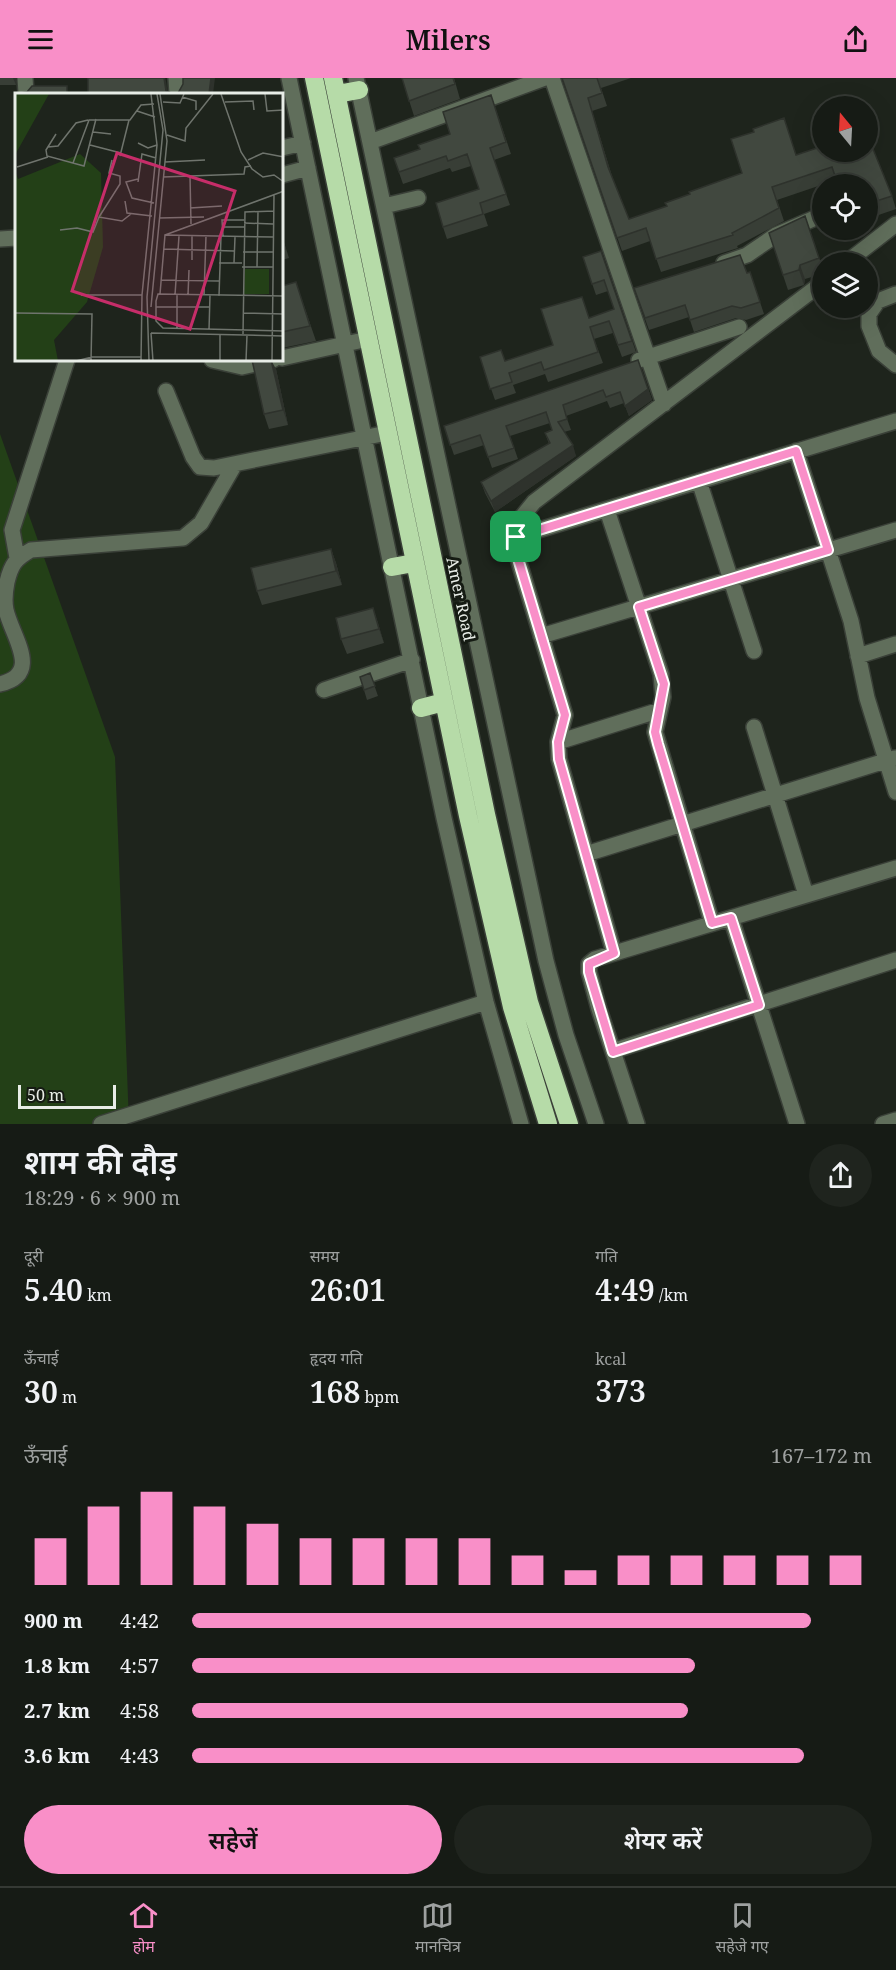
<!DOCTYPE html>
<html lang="hi">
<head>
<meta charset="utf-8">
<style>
  :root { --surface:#161b15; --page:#1f241e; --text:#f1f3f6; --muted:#9ea1a0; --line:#353934; --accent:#f98fc8 }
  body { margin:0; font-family:"Noto Serif","Noto Sans Devanagari",serif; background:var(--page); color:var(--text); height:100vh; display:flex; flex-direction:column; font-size:22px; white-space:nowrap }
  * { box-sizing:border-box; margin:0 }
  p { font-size:20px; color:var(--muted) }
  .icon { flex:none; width:33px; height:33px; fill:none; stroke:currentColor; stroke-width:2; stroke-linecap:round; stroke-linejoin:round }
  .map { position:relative; height:1046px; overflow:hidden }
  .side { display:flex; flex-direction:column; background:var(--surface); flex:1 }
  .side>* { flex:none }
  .needle { width:39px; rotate:342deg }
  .fabs { position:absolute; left:812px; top:18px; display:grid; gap:12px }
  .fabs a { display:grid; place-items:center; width:66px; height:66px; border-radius:50%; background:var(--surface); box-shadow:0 6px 24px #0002,0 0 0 2px var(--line); font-size:30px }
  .scale { position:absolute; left:18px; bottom:15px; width:98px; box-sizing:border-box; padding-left:6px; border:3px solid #e8ede7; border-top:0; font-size:16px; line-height:21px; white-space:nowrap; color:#e8ede7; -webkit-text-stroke:4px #151b13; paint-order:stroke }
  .pin { position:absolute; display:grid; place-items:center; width:51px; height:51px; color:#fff; margin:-26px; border-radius:12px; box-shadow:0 3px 9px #0006 }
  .round { display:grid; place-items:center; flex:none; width:63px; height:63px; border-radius:32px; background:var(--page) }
  .headline { display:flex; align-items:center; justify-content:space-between; height:102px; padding:0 24px }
  h1 { font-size:33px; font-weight:600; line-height:45px }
  .stats { display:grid; grid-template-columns:repeat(3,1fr); gap:9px; height:102px; padding:6px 24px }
  .stats div { display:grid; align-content:center }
  .stats b { font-size:30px; font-weight:600 }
  .stats small { font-size:16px; font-weight:400 }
  .stats p { font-size:16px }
  .chart { height:168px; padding:12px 24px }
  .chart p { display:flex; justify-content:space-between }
  .chart svg { width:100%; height:108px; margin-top:6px; stroke:var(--accent); stroke-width:6 }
  .primary-button { display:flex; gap:12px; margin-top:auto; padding:12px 24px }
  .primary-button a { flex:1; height:69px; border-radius:36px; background:var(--accent); color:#111; font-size:24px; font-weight:600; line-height:69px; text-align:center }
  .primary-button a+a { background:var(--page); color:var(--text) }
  ul { padding:0 24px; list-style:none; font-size:20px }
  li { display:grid; grid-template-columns:96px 72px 1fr; align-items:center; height:45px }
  li i { height:15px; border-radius:8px; background:var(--accent) }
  header { display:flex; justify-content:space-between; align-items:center; height:78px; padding:0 24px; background:var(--accent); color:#111; font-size:27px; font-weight:600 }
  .tabs { display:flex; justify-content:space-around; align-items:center; height:84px; border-top:2px solid var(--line); background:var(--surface); font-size:16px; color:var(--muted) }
  .tabs a { display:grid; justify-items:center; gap:3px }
  .tabs .current { color:var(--accent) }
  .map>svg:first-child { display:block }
  .green { fill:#234017 }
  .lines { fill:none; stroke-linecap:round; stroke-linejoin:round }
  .minor-casing { stroke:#3a4038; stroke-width:18 }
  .highway-casing { stroke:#3a4038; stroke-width:21 }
  .minor { stroke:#606e5b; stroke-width:15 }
  .highway { stroke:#b6dba8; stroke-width:18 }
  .wall { fill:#383e36 }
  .shaded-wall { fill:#2e322c }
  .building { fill:#41483f; stroke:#2e322c; stroke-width:1.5 }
  .route-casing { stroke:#fff; stroke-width:12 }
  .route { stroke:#f98fc8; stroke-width:8 }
  .labels { text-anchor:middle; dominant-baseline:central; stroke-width:6; stroke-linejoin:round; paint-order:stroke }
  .street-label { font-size:16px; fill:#e8ede7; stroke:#151b13 }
  .inset-road { fill:none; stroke:#6f746d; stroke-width:1.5 }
  .view { fill:#c62d69; fill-opacity:0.15; stroke:#c62d69; stroke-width:3 }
  .inset-edge { fill:none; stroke:#e8ede7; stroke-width:3 }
</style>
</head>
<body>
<header><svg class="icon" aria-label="menu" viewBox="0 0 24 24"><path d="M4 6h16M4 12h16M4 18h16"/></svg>Milers<svg class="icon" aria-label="share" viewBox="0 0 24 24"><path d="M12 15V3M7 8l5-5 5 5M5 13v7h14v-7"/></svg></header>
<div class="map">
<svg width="896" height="1046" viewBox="0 0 896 1046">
  <rect width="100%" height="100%" fill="#1e241c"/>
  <path class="green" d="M0,356L115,679L129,1046H0Z"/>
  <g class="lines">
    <defs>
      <path id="minor" d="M25,0L26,15
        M176,0L177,16
        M289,0L444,740L486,924L521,1046
        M356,0L546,883L566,957L596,1046
        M552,0L664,326
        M370,64L545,0
        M282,70L303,65
        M282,97L308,90
        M384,128L418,120
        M0,161L16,160
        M847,184L896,146
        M724,185L747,177L776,157L822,137
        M896,216L878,223L869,236V248L879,273L896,287
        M282,280L368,261
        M212,282L242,289L273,282
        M639,282L739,249
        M166,313L193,379L200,389L214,390L387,355
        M796,373L851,543L867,620L896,714
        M699,403L754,573
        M607,432L661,596L663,619L655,654L712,845
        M516,459L521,440L534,424L822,205
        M17,480L12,452L67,282
        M541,558L896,452
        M858,578L896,566
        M0,606C43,596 12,559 6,532C4,522 5,514 7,504C11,487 15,481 31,472L183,460L201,445L235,386
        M324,612L412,582
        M754,649L806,817
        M558,664L660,632
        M586,776L895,680
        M731,840L797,1046
        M614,875L559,681L558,664L565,637L516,474V459L896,343
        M613,973L896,882
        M101,1046L486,924
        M637,1046L599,931L589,894V886L595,881L896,790
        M883,1046L896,1042"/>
      <path id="highway" d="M314,0L468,738L512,929L548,1046
        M333,0L486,736L529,924L569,1046
        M337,16L359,12
        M392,489L414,485
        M421,630L444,624"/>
    </defs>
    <use href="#minor" class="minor-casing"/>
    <use href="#highway" class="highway-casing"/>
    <use href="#minor" class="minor"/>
    <use href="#highway" class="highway"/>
  </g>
  <path class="wall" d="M0,0H17L16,7H0Z
    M402,0H454L460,21L414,38Z
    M562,0H631L601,10L607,28L592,33L612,98L629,141L667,128L690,116L817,70L892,118L896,131L867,141V106H838L836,102L777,122L784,143L737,168L738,170L661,194L650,163L622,173Z
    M491,17L511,76L494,82L510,127L484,136L488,148L447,161L443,149L479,111L471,88L452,94L450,90L403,106L394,80L420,71L450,56Z
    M805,138L822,188V196L805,201L804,207L788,212L783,197Z
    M282,158L289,180L282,182Z
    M601,173L636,274L622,279L613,255L594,261L603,285L548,304L545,296L513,307L516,315L495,322L480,279L505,283L553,267L590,240L614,231L608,213L596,217L583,179Z
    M750,194L764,236L746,242L736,240L694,254L689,239L649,252L634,210Z
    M282,208L301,219L316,263L282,270Z
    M638,282L652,322L629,338L624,325L610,330L607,323L566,338L571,352L564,354L576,378L495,434L485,415L481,404L549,366L545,355L552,352L550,345L510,358L518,381L492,390L484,367L454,377L444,348Z
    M276,291L288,347L269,351L264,336Z
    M331,471L336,485L342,507L262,527L257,513Z
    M373,530L384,565L347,576L341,561Z
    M370,595L378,618L367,622L360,599Z"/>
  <path class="shaded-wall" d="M13,0H17L16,7Z
    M164,0H165L166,3L168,16L166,13Z
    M211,0H215L213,16H209Z
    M588,20L592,33L613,102L608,89Z
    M800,187L805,201L804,207L799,192Z
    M271,282L276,291L288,347L283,332Z
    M642,292L652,322L629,338L625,328Z
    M573,367L576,378L495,434L491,423Z
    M331,471L336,485L342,507L336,493Z
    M373,530L378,545L384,565L379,551Z"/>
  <path class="building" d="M88,0H164L166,13L174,16L178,15L183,6V0H211L209,16H88Z
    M402,0H453L455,6L409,23Z
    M562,0H597L602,15L588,20L608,89L629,141L667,128L665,125L690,116L689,114L742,95L731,61L754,54L753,51L784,40L796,77L817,70L815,64L822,62V74H867V56L892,118L867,126V106H855L852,99L837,104L832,89L772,109L779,130L732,155L733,157L656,181L646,150L617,160Z
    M32,8H67V16H21V15L27,14Z
    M491,17L506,64L490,70L506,116L480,125L483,136L443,149L436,125L479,111L467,76L448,83L446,78L399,94L394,80L420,71L418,67L450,56L443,34Z
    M805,138L819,180L800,187L799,192L783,197L769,155Z
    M282,159L285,171L282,172Z
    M601,173L632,263L618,267L609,243L590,249L598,274L544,292L541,284L509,295L512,304L490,311L480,279L501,272L505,283L553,267L541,231L582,219L589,240L614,231L604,202L592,206L583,179Z
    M740,177L747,195L750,194L760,224L741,230L732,228L690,242L685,227L645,240L634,210Z
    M296,204L310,248L282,254V208Z
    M252,282H271L283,332L264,336Z
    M638,282L648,311L625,328L620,314L606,319L603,312L563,327L567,341L558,344L573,367L491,423L481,404L550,365L545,355L552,352L546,334L506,348L514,370L488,379L480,357L450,367L444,348Z
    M331,471L336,493L257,513L251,490Z
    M373,530L379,551L341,561L336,540Z
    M370,595L375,608L364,612L360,599Z"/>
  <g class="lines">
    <defs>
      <path id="route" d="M796,373L828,472L639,529L664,606L655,654L658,666L712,845L731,840L759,927L613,974L589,894V886L614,875L559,681L558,664L565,637L516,474V459Z"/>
    </defs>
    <use href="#route" class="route-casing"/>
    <use href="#route" class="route"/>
  </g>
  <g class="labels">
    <g class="street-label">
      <text transform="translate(461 521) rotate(78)">Amer Road</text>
    </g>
  </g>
  <g transform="translate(15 15)">
    <rect width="268" height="268" fill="#1e241c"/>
    <path d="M0,1H34L0,62ZM65,61L86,80L88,154L72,209L39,247L43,268H0V78L3,86ZM230,176H254V201H229Z" fill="#234017"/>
    <path class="inset-road" d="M206,1L226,59L237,76L248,84L259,82L269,89M250,1L252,18L269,17M167,4L181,8V17M148,9L165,10L169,1M210,9L238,8L239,17M122,18L140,24M78,39L96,41M41,41L31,57L32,63L69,73L81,26M152,42L170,48L171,35L198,1M123,50L133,55L142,52M75,52L106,60M33,54L43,53L61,30L73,27M105,63L114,27M233,67L248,60L269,64M150,69L190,67M58,70L74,27H115L126,12L139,11M2,74L33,64M175,83L176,131M148,84L229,81L230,74L236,73M123,86L111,89L117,105L139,110M123,89L127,61L141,65M110,108L112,120L137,123M175,115L207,113M84,124L105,91V83L94,80L97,67M144,125L189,124M229,130L258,131M207,134H229M45,137L62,135L78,139L84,124L107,128L116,121M150,142L269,98M208,143L207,127H229M149,156L219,158M228,159H258M177,167V143M204,170H227M219,170L220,144M227,174H258M242,174L243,118M146,187L204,188M145,201L150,142L258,144M66,202H127M160,202L164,143M173,202L174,177M189,202L191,143M204,203L206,143M269,203L143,201L141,208V228L148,235L269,238M136,214L152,48L145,1M141,214H195M0,220L77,221L76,268M228,220L269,221M162,235V202M194,237L195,202M136,240L138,268M136,240L269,243M205,241V268M228,241L230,119L259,118M61,268L77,264H126M126,268L127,202L142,52L136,1M134,268L132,204L148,37L142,1M231,268L232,242M257,268L259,102"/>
    <path class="view" d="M102,60L220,98L175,236L57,198Z"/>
    <rect width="268" height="268" class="inset-edge"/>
  </g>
</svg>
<div class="fabs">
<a><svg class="needle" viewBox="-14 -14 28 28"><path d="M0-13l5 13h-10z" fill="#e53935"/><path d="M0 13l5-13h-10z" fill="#9ea1a0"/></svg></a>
<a><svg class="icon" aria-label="locate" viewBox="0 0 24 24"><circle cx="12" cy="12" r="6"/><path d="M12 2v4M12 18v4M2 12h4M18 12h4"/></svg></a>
<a><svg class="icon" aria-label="layers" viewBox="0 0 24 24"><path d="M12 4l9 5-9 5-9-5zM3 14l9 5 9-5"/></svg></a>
</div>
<div class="scale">50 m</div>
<div class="pin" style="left:516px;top:459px;background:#1e9e55"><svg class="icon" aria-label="arrive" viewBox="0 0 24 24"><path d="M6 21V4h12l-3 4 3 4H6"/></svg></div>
</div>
<section class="side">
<div class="headline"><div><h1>शाम की दौड़</h1><p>18:29 · 6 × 900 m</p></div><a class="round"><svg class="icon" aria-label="share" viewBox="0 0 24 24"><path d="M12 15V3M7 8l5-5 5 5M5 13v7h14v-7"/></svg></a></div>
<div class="stats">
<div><p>दूरी</p><b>5.40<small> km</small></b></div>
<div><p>समय</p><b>26:01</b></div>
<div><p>गति</p><b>4:49<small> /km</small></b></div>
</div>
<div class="stats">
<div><p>ऊँचाई</p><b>30<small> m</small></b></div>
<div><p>हृदय गति</p><b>168<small> bpm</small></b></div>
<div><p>kcal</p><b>373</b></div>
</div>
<div class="chart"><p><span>ऊँचाई</span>167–172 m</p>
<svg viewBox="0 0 160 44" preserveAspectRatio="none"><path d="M5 44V25M15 44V12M25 44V6M35 44V12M45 44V19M55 44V25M65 44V25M75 44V25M85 44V25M95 44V32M105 44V38M115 44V32M125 44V32M135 44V32M145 44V32M155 44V32"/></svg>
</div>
<ul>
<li><b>900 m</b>4:42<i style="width:91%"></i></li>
<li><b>1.8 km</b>4:57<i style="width:74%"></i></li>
<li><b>2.7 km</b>4:58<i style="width:73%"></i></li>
<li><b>3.6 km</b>4:43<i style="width:90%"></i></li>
</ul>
<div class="primary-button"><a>सहेजें</a><a>शेयर करें</a></div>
</section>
<nav class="tabs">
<a class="current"><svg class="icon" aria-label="home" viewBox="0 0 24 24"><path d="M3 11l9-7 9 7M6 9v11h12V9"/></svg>होम</a>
<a><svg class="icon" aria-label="map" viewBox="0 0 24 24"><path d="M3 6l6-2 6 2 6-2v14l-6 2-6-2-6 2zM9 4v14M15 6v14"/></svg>मानचित्र</a>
<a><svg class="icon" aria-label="saved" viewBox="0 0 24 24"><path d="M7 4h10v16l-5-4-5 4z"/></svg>सहेजे गए</a>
</nav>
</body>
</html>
